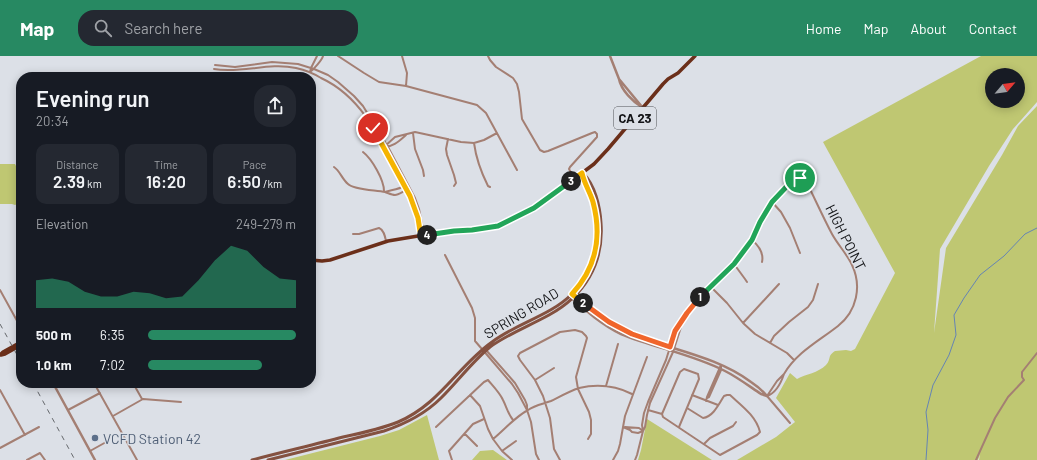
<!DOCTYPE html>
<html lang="en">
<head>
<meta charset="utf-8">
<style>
  :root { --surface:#171b24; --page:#242831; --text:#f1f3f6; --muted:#9ea1a6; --accent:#278962 }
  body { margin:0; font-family:Barlow,sans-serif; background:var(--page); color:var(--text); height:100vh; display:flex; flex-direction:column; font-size:15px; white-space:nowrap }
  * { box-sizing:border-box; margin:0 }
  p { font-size:13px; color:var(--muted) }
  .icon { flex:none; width:22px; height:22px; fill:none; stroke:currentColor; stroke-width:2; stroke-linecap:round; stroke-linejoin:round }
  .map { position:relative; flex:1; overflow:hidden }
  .panel { position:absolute; left:16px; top:16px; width:300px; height:316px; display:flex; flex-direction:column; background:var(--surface); border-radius:16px; box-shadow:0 2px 10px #0003 }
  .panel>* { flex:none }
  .needle { width:26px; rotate:61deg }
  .buttons { position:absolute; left:985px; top:12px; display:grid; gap:8px }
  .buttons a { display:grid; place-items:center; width:40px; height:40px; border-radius:50%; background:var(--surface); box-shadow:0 2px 10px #0003; font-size:20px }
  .pin { position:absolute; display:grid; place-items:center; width:34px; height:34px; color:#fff; margin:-17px; border:2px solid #fff; border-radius:50%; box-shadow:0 1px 4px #0007 }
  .km { position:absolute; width:20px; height:20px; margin:-10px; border-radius:50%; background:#222; color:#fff; font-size:11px; line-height:20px; text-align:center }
  .round { display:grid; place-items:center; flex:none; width:42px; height:42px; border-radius:16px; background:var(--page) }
  .head { display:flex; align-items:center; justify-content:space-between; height:68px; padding:0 20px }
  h1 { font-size:22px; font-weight:600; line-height:30px }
  .figures { display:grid; grid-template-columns:repeat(3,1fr); gap:6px; height:68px; padding:4px 20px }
  .figures div { display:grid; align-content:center; border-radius:10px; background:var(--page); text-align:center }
  .figures b { font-size:17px; font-weight:600 }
  .figures small { font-size:11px; font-weight:400 }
  .figures p { font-size:11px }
  .chart { height:112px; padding:8px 20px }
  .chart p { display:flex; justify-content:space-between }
  .chart svg { width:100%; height:72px; margin-top:4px; fill:var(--accent); opacity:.7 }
  ul { padding:0 20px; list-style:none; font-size:13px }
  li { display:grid; grid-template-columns:64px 48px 1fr; align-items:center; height:30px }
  li i { height:10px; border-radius:5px; background:var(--accent) }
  header { display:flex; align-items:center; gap:24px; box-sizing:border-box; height:56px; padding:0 20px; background:var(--accent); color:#fff }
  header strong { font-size:19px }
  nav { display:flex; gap:22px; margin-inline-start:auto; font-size:14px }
  .search { width:280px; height:36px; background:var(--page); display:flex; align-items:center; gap:10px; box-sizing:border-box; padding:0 14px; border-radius:16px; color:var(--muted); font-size:15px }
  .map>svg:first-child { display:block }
  .green { fill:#bfc772; fill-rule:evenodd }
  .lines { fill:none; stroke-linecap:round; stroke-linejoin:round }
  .stream { stroke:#6584b4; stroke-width:1 }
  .minor { stroke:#a47f73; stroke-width:2 }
  .tertiary { stroke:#a47f73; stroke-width:2.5 }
  .secondary { stroke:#845140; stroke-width:3 }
  .primary { stroke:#6b2f1a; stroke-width:3.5 }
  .rail { stroke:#65686c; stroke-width:1; stroke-dasharray:5 5; stroke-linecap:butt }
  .split-1-casing { stroke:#fff; stroke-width:8 }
  .split-2-casing { stroke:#fff; stroke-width:8 }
  .split-3-casing { stroke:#fff; stroke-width:8 }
  .split-4-casing { stroke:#fff; stroke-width:8 }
  .split-5-casing { stroke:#fff; stroke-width:8 }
  .split-1 { stroke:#22a559; stroke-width:5 }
  .split-2 { stroke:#f0652b; stroke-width:5 }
  .split-3 { stroke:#f5b400; stroke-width:5 }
  .split-4 { stroke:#22a559; stroke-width:5 }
  .split-5 { stroke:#f5b400; stroke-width:5 }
  .service-dot { fill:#5c6f8a; stroke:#dce0e7; stroke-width:1.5 }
  .labels { text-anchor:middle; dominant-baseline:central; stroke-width:3; stroke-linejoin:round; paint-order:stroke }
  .shield { fill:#dce0e7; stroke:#4f5155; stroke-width:1 }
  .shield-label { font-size:13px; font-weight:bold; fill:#131417 }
  .street-label { font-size:14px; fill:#131417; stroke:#dce0e7 }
  .service-label { font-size:14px; fill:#4e5e75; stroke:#dce0e7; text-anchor:start }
</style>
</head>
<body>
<header>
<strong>Map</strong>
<div class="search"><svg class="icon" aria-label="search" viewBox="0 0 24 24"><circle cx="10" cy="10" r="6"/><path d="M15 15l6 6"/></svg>Search here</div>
<nav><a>Home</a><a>Map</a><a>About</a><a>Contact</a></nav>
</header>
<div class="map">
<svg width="1037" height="404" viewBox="0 0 1037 404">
  <rect width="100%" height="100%" fill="#dce0e7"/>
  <path class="green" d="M981,0H1037V46L1013,73L989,110L940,193L934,277L946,192L1002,99L1018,70L1037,50V404H979L980,398L978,404H737L776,381L795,366L776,342L790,317L797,323C806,318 818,317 826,309C829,306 829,303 830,300C831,298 833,296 835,295L846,294L851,295L855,293L895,217L823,86ZM992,19H1018V45H992Z
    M0,108H15L16,110V128L17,129V148L15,149L12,148H0Z
    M427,359L439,404H285L380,380L399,374Z
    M647,363L712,404H638L641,394Z
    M493,394L507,404H472L480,395Z"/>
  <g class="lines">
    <path class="stream" d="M926,404L928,374L926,356L933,329L949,299L956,279L954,259L964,242L980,219L1004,200L1025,178L1037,172"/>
    <path class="minor" d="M317,0L311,12L310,16C314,13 322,4 323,0
      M338,0L364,17L379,26L406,30L477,49L486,57L517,114
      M402,0L407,17L406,30
      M488,0L490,4L496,11L513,22L517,28L519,36L522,63L540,94L544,96L548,95L592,77L595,76L597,78V81L570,111L569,113L574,122
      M214,13C241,18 268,6 296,12C305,14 313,17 321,22C360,40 378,78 396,115C401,124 407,132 411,142C414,148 417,155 418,162C420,168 420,174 423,179V173L419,153L415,142L388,91L363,50L354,40L338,26L328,19L314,13L298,8L272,6L235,11L215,9
      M413,77L415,93L423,114L424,120
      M406,79C399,85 393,91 384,91L395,81L415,76L461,86L474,87L484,84L497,77
      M448,83L446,93L447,99L454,119L456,127L454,130
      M474,87C476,102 481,116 488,130L490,131
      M363,96C372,103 384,124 384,135
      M334,111C340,115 342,123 348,128C354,134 375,134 385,136
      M405,130L409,131C407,134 398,139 395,139C392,139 388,137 385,136C392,134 399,133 405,130Z
      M772,146L781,156L790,172L800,197
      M353,178H359L379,172C384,174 385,180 386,185
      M752,184C759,190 764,197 762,206
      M445,199L472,252L475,262V285L488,300L512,328L518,337L527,354
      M734,208L745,223L747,226
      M711,231L727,247L743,267L755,278L787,297L794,304
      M0,234L21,272
      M743,267L779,228
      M770,287L774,280L789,266L808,251L813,244L818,228
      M486,294L515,327L525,344L527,349V354L531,366L536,398L539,404
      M784,318C781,327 776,337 767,340L777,325Z
      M535,324L554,312
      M94,327L137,404
      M133,327L142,343
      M606,330L618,288
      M0,334L25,379
      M470,339L480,350L488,373L493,383L502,395L512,404
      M692,339L718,349
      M767,340L790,367
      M706,345L707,341L721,309V314L709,341L707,342
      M68,354L100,337
      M648,354L662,358
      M662,358L663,361L720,399L757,379L760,376C756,360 742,350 730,339H727L724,340C719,348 713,361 703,362L687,352
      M662,358L680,316L684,313L698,318L699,323L679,371
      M113,360L143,343L181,346
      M436,371L484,326L488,324C493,330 500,337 503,344C507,352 508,358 513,364
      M623,371L630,374L632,376L638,377L643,375
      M625,371L639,372L643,375
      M643,375L642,369L644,357L648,346L666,304L675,275L687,257L701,240L734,208L752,184L760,166L772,146L790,127L796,122H803L806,125C815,143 823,161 832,178C838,189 847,198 852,209C862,230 857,255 838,270C819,285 797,296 784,318
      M465,378L477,390
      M493,383C504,374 515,361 528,354C535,349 543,348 551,345C559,341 570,335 579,332C597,328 616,330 632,338
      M704,388L710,382L733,370L736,366
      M0,392L39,371
      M90,395L108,385
      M502,395L516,385
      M27,404L40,397L45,404
      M452,404L449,395L473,368L484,363
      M560,404L554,393L550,362L543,340L535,324L520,304L518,300L520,297L560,276L575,274L582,276L586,280L587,282L576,321L578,333L589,356L591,364V378L588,383
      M613,404L618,395L620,388L625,360L647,301
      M635,404L637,399L643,375L645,371L647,359L650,347L673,296L681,271L682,267
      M976,404L995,362L1008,341L1024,324L1022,321V316L1037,297"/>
    <path class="tertiary" d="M610,0L619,23C621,34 633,46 643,52L619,23
      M573,239C591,254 610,269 632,278C671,294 716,300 751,326C757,330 762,334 767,340
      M569,240C585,254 602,269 621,278C655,292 692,298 725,315C737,321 749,330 761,338L767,340
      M53,327L95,404"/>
    <path class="secondary" d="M252,404C282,396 313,389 343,381C362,377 381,373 398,366C440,348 457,311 492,286C517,267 550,260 572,238C585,225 592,210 596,193C600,176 597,156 591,139C588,132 584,125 583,117
      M268,404L384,375C405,368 425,358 441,342C458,325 472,306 490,291C508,278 529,270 549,259C584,240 604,208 601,167C600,150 595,129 583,117"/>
    <path class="primary" d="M311,204L322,205L330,204L388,185L436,177L472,175L498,170L528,156L542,147L594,108L608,93L663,28L668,23L678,17L695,0
      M0,299L3,296L21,286
      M1,299L5,298L21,289"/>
    <path class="rail" d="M0,268L21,306
      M33,327L75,404"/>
  </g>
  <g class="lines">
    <defs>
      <path id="split-1" d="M700,241L734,208L752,184L760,166L772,146L790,127L796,122H800"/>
      <path id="split-2" d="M583,247L609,266L632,278L670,291L675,275L687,257L700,241"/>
      <path id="split-3" d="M571,125L582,117C584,127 590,136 593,146C602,180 596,212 572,238L583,247"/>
      <path id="split-4" d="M427,179L454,175L472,174L498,170L534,152L571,125"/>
      <path id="split-5" d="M373,72L410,140L418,162L420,175L423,180L427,179"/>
    </defs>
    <use href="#split-1" class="split-1-casing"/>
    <use href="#split-2" class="split-2-casing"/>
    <use href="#split-3" class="split-3-casing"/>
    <use href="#split-4" class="split-4-casing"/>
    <use href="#split-5" class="split-5-casing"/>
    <use href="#split-1" class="split-1"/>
    <use href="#split-2" class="split-2"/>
    <use href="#split-3" class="split-3"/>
    <use href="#split-4" class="split-4"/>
    <use href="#split-5" class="split-5"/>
  </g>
  <circle class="service-dot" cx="95" cy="382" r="4"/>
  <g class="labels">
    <rect class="shield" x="614" y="51" width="42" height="22" rx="3"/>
    <g class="shield-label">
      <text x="635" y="62">CA 23</text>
    </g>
    <g class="street-label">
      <text transform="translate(846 181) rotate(63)">HIGH POINT</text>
      <text transform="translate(521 257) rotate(-31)">SPRING ROAD</text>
    </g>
    <g class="service-label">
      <text x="103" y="382">VCFD Station 42</text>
    </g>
  </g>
</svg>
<div class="buttons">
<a><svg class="needle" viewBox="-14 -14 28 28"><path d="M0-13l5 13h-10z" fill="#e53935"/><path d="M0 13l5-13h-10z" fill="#9ea1a6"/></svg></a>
</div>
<div class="pin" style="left:800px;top:122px;background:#1e9e55"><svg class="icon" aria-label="arrive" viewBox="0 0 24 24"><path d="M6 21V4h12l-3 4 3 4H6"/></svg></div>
<div class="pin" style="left:373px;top:72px;background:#d93025"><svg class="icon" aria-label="check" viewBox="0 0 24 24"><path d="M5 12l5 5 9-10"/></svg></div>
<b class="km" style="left:700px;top:241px">1</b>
<b class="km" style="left:583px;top:247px">2</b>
<b class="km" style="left:571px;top:125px">3</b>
<b class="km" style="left:427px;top:179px">4</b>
<section class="panel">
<div class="head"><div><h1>Evening run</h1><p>20:34</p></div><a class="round"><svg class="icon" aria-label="share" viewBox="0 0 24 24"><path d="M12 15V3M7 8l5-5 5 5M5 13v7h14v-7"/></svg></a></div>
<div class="figures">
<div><p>Distance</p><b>2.39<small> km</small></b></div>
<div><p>Time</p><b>16:20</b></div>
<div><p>Pace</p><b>6:50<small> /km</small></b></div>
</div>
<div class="chart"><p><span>Elevation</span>249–279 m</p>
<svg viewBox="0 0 160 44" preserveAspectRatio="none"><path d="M0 44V27L10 26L20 28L30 34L40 37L50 37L60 34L70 35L80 38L90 37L100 27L110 15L120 6L130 9L140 19L150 26L160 27V44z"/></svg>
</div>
<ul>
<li><b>500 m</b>6:35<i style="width:100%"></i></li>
<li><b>1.0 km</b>7:02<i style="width:77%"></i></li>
</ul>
</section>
</div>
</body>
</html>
